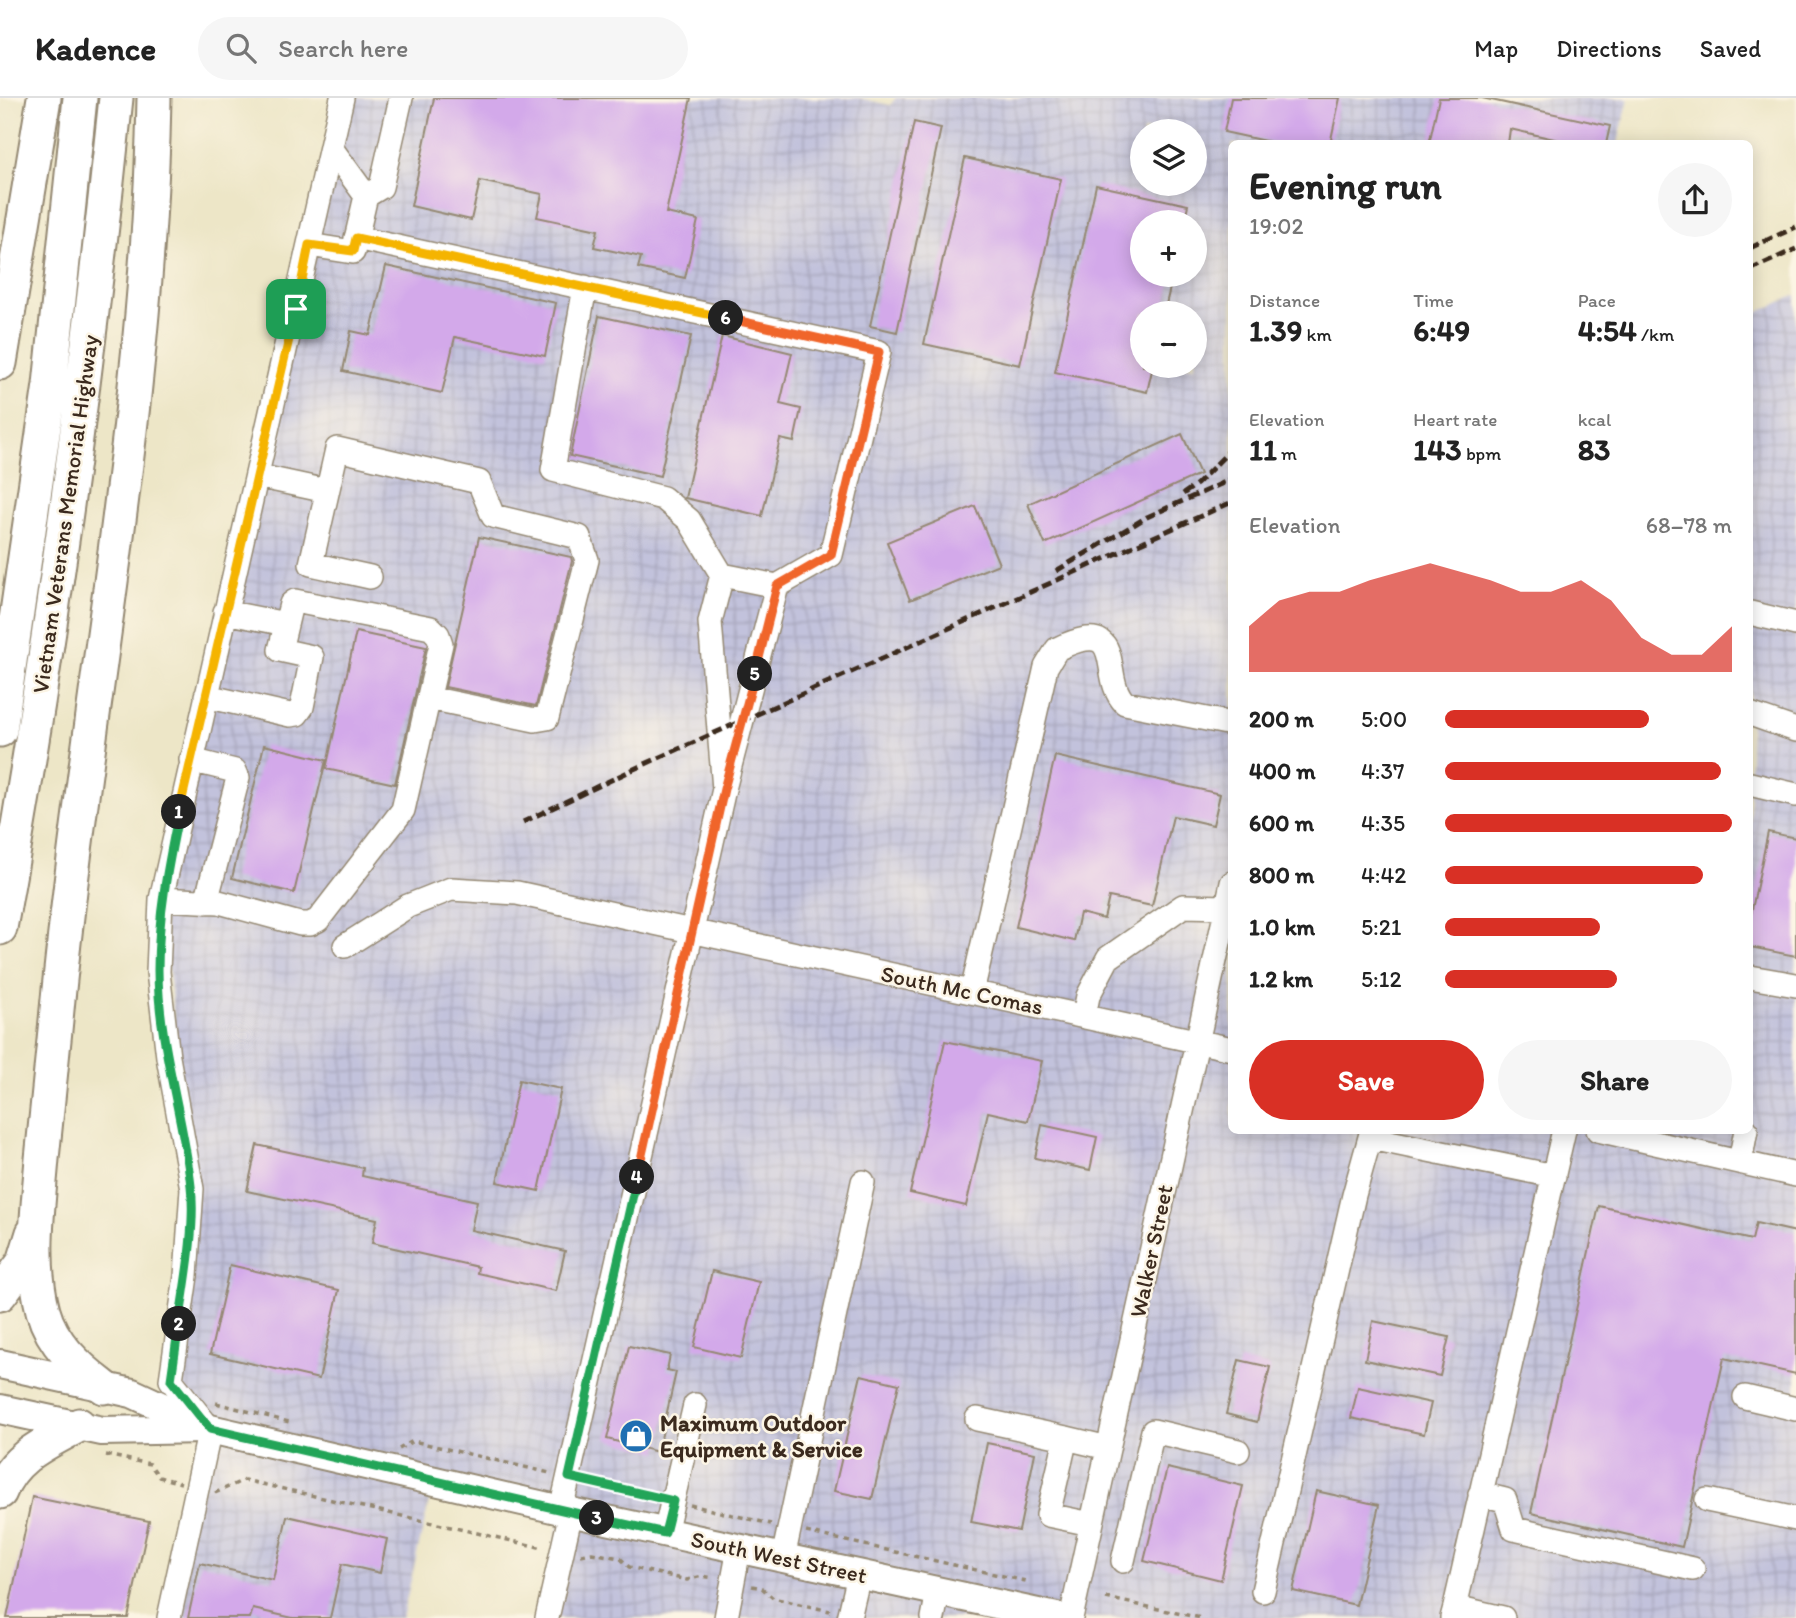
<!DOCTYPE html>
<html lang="en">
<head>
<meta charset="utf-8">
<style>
  :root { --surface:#fff; --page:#f6f6f6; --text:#222; --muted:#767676; --line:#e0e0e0; --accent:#d93025 }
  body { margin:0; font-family:Itim,sans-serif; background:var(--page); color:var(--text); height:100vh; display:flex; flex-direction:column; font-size:26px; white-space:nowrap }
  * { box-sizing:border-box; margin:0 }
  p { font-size:23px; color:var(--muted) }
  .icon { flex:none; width:38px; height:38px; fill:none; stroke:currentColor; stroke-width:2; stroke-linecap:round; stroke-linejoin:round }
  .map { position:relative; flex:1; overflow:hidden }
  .sheet { position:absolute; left:1228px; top:42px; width:525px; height:994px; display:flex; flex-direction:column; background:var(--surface); border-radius:10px; box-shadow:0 4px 18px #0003 }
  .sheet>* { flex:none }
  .controls { position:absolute; left:1130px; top:21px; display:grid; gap:14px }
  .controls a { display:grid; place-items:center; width:77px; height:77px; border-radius:50%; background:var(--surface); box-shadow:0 4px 18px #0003; font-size:35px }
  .pin { position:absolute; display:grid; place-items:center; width:60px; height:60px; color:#fff; margin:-30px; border-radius:14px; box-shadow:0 4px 10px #0006 }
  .km { position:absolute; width:35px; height:35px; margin:-18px; border-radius:50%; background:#222; color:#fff; font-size:19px; line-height:35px; text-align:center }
  .round { display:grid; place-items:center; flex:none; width:74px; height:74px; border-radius:37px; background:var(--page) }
  .summary { display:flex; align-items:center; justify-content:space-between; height:119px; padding:0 21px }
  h1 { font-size:38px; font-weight:700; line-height:52px }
  .figures { display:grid; grid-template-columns:repeat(3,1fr); gap:10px; height:119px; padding:7px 21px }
  .figures div { display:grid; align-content:center }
  .figures b { font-size:30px; font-weight:700 }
  .figures small { font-size:19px; font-weight:400 }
  .figures p { font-size:19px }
  .chart { height:196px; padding:14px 21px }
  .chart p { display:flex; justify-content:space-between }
  .chart svg { width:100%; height:126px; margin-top:7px; fill:var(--accent); opacity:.7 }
  .primary-button { display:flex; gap:14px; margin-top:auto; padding:14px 21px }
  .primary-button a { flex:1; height:80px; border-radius:42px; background:var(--accent); color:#fff; font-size:28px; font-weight:700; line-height:80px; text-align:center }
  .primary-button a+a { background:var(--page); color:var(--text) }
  ul { padding:0 21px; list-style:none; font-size:23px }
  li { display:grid; grid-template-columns:112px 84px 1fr; align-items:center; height:52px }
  li i { height:18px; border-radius:9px; background:var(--accent) }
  header { display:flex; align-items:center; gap:42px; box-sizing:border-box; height:98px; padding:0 35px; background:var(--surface); border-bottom:2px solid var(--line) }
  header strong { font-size:33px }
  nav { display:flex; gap:38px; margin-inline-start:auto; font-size:24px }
  .search { width:490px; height:63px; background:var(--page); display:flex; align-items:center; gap:18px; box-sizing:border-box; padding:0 24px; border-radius:38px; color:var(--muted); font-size:26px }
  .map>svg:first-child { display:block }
  .industrial { fill:url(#industrial-grid); fill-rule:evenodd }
  .building { fill:#d3a9ea }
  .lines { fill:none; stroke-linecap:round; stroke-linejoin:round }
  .minor-casing { stroke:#948872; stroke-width:26 }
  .major-casing { stroke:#948872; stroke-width:32 }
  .highway-casing { stroke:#948872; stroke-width:37 }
  .path { stroke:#948872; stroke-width:3.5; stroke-dasharray:5 5; stroke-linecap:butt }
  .minor { stroke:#fff; stroke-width:23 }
  .major { stroke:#fff; stroke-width:28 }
  .highway { stroke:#fff; stroke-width:33 }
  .rail { stroke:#3b2a1e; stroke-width:5; stroke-dasharray:10 5; stroke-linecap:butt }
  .split-1-casing { stroke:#fff; stroke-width:14 }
  .split-2-casing { stroke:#fff; stroke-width:14 }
  .split-3-casing { stroke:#fff; stroke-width:14 }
  .split-4-casing { stroke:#fff; stroke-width:14 }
  .split-5-casing { stroke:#fff; stroke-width:14 }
  .split-6-casing { stroke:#fff; stroke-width:14 }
  .split-7-casing { stroke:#fff; stroke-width:14 }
  .split-1 { stroke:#f5b400; stroke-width:9 }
  .split-2 { stroke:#22a559; stroke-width:9 }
  .split-3 { stroke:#22a559; stroke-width:9 }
  .split-4 { stroke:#22a559; stroke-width:9 }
  .split-5 { stroke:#f0652b; stroke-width:9 }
  .split-6 { stroke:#f0652b; stroke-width:9 }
  .split-7 { stroke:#f5b400; stroke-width:9 }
  .labels { text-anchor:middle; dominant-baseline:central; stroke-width:5; stroke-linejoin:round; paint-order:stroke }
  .street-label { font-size:23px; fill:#3b2a1e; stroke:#fcf5e5 }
  .poi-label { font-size:23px; font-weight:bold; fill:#3b2a1e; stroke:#fcf5e5; text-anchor:start }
</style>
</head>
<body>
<header>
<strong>Kadence</strong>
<div class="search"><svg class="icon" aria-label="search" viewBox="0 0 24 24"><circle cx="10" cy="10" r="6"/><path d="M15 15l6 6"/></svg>Search here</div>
<nav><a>Map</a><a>Directions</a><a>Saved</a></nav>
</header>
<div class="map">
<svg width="1796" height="1520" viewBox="0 0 1796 1520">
  <defs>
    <pattern id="industrial-grid" width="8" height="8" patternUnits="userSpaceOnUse" patternTransform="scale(1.75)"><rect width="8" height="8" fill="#c2c2dc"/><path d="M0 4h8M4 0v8" fill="none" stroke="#a8a7bc"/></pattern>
  </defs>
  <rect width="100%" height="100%" fill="#fcf5e5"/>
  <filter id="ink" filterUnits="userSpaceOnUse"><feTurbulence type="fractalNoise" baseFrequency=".0143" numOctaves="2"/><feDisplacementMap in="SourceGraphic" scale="14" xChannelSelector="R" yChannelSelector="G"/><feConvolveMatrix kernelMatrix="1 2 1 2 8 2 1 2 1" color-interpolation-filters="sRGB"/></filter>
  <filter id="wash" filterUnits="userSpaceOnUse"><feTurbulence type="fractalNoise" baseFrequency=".00686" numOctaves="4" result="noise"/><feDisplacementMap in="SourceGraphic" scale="28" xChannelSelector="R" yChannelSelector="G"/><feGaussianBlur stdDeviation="1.57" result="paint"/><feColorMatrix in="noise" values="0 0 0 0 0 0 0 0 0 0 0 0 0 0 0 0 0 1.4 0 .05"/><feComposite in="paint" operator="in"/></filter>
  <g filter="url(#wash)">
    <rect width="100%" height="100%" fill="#ede6c7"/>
    <path class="industrial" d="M341,0H859L890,7L896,0H1629L1618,45L1232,46V1032H1750V218L1796,197V1520H539L561,1413L434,1383L402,1520H169L210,1331L175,1290L192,1091L161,801ZM1143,33H1195V86H1143ZM1143,124H1195V177H1143ZM1143,215H1195V268H1143Z"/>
    <g id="blocks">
      <path class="building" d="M434,0H691L666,115L698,122L685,180L638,170L641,159L594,149L598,132L537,119L542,96L480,83L471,122L411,108Z
        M1231,0H1340L1330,46H1279L1224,34Z
        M1439,0H1482L1610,28L1606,46H1576L1510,31L1508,46H1429Z
        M914,24L941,30L897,234L870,228Z
        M965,60L1061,81L1020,267L924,246Z
        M1096,87L1188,107L1184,124H1143V177H1173L1164,215H1143V268H1153L1147,294L1055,274Z
        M386,168L556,205L545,258L455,239L442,295L343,273L351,233L370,237Z
        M599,218L691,238L660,378L570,358Z
        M722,238L792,255L780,306L801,311L794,344L780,341L762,418L685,400Z
        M1182,336L1200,376L1045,446L1028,406Z
        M975,408L999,466L910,502L887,444Z
        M479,439L571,459L572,463L536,608L445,589Z
        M356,534L426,549L395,686L326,671Z
        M264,647L326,662L294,795L232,780Z
        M1055,658L1220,696L1213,727L1173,718L1152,808L1109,799L1104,821L1080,815L1074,843L1016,829Z
        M1768,734L1796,740V858L1750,849V821Z
        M945,943L1042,963L1028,1023L988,1014L966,1108L910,1095Z
        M519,982L561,991L539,1093L497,1084Z
        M1042,1027L1097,1039L1090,1072L1035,1060Z
        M257,1047L363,1070L362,1078L477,1103L471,1132L565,1153L556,1193L477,1175L478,1169L372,1145L377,1121L247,1093Z
        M1599,1108L1752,1142L1756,1125L1796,1134V1276L1724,1260L1682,1449L1531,1415Z
        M230,1167L339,1192L319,1281L210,1256Z
        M712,1173L759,1184L741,1260L694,1249Z
        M1373,1223L1449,1239L1440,1278L1365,1262Z
        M629,1248L670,1257L667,1272L676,1274L658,1354L607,1341Z
        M1239,1262L1270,1269L1257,1324L1226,1316Z
        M861,1277L899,1286L872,1401L834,1393Z
        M1358,1289L1431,1305L1424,1336L1351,1320Z
        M987,1345L1035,1355L1019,1433L971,1424Z
        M1167,1370L1243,1388L1221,1482L1144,1463Z
        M1316,1393L1379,1407L1356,1507L1293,1493Z
        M32,1399L149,1423L128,1520H7Z
        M287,1418L387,1441L380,1475L342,1466L330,1520H293L253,1511L250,1520H188L200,1465L273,1482Z"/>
    </g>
  </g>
  <g filter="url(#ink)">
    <use href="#blocks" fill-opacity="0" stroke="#948872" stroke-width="2"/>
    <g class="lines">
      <defs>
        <path id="minor" d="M366,98L381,89L401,0
          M356,140L879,254L831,457L777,488L724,691L710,524L722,477L777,488
          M309,147L353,154L366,98L331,50
          M585,189L553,372L663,400L689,422L722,477
          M257,378L327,393
          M370,479L311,466L337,351L479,384L493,418L579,439L587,462L547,620L535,622L429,600
          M225,514L286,526
          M1750,515L1796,526
          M1750,616L1796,632
          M191,662L235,673L238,680L206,804
          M1750,686L1796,697
          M161,801L219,804L300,826H310L318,822L403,712L441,546L438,537L431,530L295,503L291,506L280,552L312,559L302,609L297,616L290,617L206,598
          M345,848L408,808L451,791L517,795L1232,951
          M1750,879L1796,887
          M972,894L1046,569L1057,551C1130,516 1098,580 1125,605L1232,626
          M1084,918L1088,898L1108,860L1183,808L1227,809
          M1598,1032L1796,1077
          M1370,1040L1554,1078
          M1740,1064L1746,1032
          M1745,1299L1796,1311
          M977,1321L1066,1340
          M1480,1396L1505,1402L1514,1431L1693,1471
          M1707,1402L1796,1421
          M561,1412L724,691
          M1091,1426L1048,1417L1066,1340L1108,1350
          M665,1435L695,1307
          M783,1460L863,1084
          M1123,1463L1153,1333L1238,1353
          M1263,1493L1354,1097L1372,1032
          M1455,1509L1564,1032
          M169,1520L210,1331L171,1282L186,1178L192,1091L168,959L158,874L161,801L342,0
          M547,1520L571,1414
          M726,1520L739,1451
          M849,1520L859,1477
          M933,1520L938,1494
          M1071,1520L1232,785
          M1452,1520L1455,1509L1503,1520"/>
        <path id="major" d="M0,1266L132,1295L210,1331L561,1412L1061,1520
          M0,1311L102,1333L204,1331"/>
        <path id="highway" d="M0,265L44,0
          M0,632L50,287L80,0
          M0,830C50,555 87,278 116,0
          M0,1196L24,1164L33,1135
          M104,1289C78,1269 52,1246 43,1213C30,1164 38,1110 42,1061C47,1015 51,968 56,922C85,615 149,309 154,0
          M0,1394C13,1358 47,1345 79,1327"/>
      </defs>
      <use href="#minor" class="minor-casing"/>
      <use href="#major" class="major-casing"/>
      <use href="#highway" class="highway-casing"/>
      <path class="path" d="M216,1305L293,1325
        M399,1351L413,1343L550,1375
        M106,1357L150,1366L159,1379L181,1385
        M588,1383L656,1399
        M215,1395L244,1382L543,1450
        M690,1407L771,1426
        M806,1434L1030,1484
        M581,1457L592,1455L620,1460L629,1469L687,1482L702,1478L714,1480
        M752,1488L762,1490L773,1500L830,1513
        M1106,1500L1201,1520"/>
      <use href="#minor" class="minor"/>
      <use href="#major" class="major"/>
      <use href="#highway" class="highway"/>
      <path class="rail" d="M1750,150L1796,129
        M1750,172L1796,151
        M1183,396L1197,386L1232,350
        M1056,473L1147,419L1232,381
        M523,724L634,671L1232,404"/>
    </g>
  </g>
  <g class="lines" filter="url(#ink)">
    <defs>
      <path id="split-1" d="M179,714L296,211"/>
      <path id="split-2" d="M179,1226C185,1186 196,1127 191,1088C183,1016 158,944 158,872C158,818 168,767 179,714"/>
      <path id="split-3" d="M179,1226L171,1282L210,1331L597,1420"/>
      <path id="split-4" d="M597,1420L665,1435L673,1403L569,1379L637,1079"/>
      <path id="split-5" d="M637,1079L724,691L755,576"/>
      <path id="split-6" d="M726,220L879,254L831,457L777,488L755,576"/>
      <path id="split-7" d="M296,211L309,147L353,153L356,140L726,220"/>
    </defs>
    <use href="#split-1" class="split-1-casing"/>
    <use href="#split-2" class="split-2-casing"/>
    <use href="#split-3" class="split-3-casing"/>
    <use href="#split-4" class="split-4-casing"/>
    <use href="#split-5" class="split-5-casing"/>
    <use href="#split-6" class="split-6-casing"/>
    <use href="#split-7" class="split-7-casing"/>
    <use href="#split-1" class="split-1"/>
    <use href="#split-2" class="split-2"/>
    <use href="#split-3" class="split-3"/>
    <use href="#split-4" class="split-4"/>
    <use href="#split-5" class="split-5"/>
    <use href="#split-6" class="split-6"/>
    <use href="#split-7" class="split-7"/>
  </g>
  <defs>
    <symbol id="shop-disc" viewBox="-11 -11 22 22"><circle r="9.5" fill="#1f6fb2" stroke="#fcf5e5"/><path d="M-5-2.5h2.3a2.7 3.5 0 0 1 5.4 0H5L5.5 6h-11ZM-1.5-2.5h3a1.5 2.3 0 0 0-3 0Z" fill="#fff"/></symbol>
  </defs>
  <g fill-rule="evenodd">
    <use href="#shop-disc" x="617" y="1319" width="38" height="38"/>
  </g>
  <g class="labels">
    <g class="street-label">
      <text transform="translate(65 416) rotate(-82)">Vietnam Veterans Memorial Highway</text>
      <text transform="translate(962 892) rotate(12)">South Mc Comas</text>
      <text transform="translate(1151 1153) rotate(-78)">Walker Street</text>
      <text transform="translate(779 1459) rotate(12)">South West Street</text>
    </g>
    <g class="poi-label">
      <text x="660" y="1325">Maximum Outdoor<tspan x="660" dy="26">Equipment &amp; Service</tspan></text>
    </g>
  </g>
</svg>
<div class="controls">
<a><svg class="icon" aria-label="layers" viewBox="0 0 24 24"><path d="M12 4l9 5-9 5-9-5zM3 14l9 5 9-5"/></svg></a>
<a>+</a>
<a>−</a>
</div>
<div class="pin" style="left:296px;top:211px;background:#1e9e55"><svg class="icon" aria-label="arrive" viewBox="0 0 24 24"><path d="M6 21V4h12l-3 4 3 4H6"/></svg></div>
<b class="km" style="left:179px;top:714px">1</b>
<b class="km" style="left:179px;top:1226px">2</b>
<b class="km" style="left:597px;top:1420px">3</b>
<b class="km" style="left:637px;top:1079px">4</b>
<b class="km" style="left:755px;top:576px">5</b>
<b class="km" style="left:726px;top:220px">6</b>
<section class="sheet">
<div class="summary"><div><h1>Evening run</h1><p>19:02</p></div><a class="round"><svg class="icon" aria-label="share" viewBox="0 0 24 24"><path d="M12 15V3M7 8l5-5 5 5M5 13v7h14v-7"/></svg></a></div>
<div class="figures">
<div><p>Distance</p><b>1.39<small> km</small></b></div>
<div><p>Time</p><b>6:49</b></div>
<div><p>Pace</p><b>4:54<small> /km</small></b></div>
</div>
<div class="figures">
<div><p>Elevation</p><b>11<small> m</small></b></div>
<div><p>Heart rate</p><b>143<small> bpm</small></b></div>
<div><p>kcal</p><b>83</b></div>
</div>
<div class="chart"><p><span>Elevation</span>68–78 m</p>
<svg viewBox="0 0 160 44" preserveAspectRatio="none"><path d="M0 44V28L10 19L20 16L30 16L40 12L50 9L60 6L70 9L80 12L90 16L100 16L110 12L120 19L130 32L140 38L150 38L160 28V44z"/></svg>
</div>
<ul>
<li><b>200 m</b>5:00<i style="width:71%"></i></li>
<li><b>400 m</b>4:37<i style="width:96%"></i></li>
<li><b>600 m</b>4:35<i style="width:100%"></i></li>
<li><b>800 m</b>4:42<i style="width:90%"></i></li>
<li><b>1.0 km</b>5:21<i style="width:54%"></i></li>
<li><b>1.2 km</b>5:12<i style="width:60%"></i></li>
</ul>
<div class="primary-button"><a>Save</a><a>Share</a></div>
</section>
</div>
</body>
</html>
